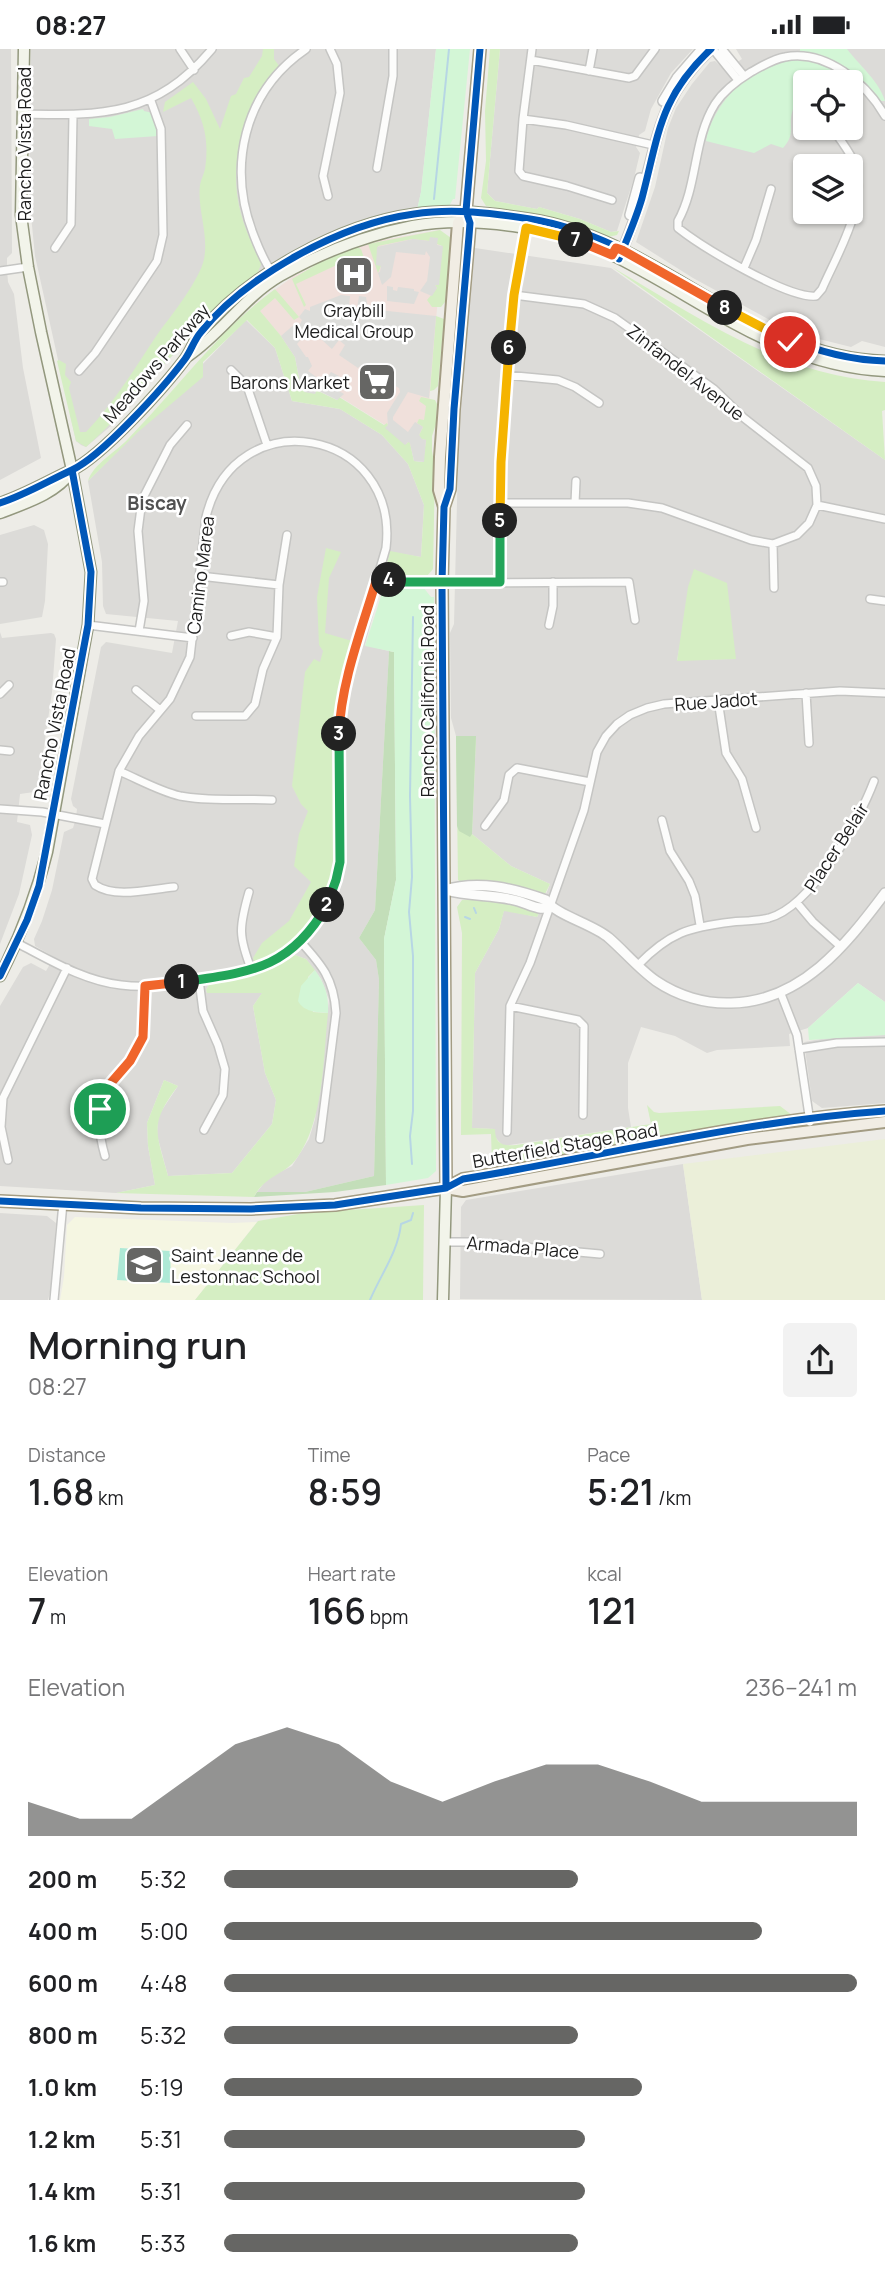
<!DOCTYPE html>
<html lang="en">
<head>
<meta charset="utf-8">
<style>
  :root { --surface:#fff; --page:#f2f2f2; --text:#202124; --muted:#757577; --accent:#666664 }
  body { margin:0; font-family:Manrope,sans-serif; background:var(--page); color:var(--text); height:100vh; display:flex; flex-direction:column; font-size:26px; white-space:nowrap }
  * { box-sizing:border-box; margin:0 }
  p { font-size:23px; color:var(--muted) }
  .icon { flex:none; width:38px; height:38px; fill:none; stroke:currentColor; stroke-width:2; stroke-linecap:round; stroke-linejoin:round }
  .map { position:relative; height:1251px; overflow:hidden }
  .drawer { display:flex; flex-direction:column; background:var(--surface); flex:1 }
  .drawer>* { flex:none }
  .tools { position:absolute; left:793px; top:21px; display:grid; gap:14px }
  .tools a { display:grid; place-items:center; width:70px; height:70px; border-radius:7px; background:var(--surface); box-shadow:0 2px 5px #0004; font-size:35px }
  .pin { position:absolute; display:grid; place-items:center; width:60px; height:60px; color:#fff; margin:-30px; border:4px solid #fff; border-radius:50%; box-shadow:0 2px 7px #0007 }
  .km { position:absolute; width:35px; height:35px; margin:-18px; border-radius:50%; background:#222; color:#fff; font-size:19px; line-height:35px; text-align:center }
  .round { display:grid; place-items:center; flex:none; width:74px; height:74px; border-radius:7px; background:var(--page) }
  .head { display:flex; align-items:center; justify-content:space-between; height:119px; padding:0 28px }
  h1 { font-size:38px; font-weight:600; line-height:52px }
  .metrics { display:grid; grid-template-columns:repeat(3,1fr); gap:10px; height:119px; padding:7px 28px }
  .metrics div { display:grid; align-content:center }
  .metrics b { font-size:35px; font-weight:600 }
  .metrics small { font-size:19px; font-weight:400 }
  .metrics p { font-size:19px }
  .chart { height:196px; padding:14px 28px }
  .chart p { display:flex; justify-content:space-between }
  .chart svg { width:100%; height:126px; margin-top:7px; fill:var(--accent); opacity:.7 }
  ul { padding:0 28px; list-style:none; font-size:23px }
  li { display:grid; grid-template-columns:112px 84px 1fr; align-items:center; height:52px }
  li i { height:18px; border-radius:9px; background:var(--accent) }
  .status { display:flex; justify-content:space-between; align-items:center; height:49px; padding:0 35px; background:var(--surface); direction:ltr }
  .status svg { height:19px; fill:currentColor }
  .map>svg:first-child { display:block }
  .residential { fill:#dcdbd8; fill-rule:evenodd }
  .commercial { fill:#f0e0db }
  .education { fill:#f5f6e2 }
  .farmland { fill:#ebefd9 }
  .grass { fill:#d5eec3 }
  .forest { fill:#c3deb9 }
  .park { fill:#d3f6d6 }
  .pitch { fill:#aee9d6 }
  .parking { fill:#ddddda }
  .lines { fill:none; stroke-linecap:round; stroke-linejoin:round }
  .stream { stroke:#b7d6e4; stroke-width:2 }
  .minor-casing { stroke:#c5c5c3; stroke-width:10 }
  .tertiary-casing { stroke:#c5c5c3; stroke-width:12 }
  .secondary-casing { stroke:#93987e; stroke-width:13 }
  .primary-casing { stroke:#a39c83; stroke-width:14 }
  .minor { stroke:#fcfcfb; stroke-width:7 }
  .tertiary { stroke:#fcfcfb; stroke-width:9 }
  .secondary { stroke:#f2f4ea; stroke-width:10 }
  .primary { stroke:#f1ede4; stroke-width:10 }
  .cycleway-casing { stroke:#fff; stroke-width:11 }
  .cycleway { stroke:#0057b8; stroke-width:7 }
  .split-1-casing { stroke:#fff; stroke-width:14 }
  .split-2-casing { stroke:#fff; stroke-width:14 }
  .split-3-casing { stroke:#fff; stroke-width:14 }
  .split-4-casing { stroke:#fff; stroke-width:14 }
  .split-5-casing { stroke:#fff; stroke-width:14 }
  .split-6-casing { stroke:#fff; stroke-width:14 }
  .split-7-casing { stroke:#fff; stroke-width:14 }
  .split-8-casing { stroke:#fff; stroke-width:14 }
  .split-9-casing { stroke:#fff; stroke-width:14 }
  .split-1 { stroke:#f0652b; stroke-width:9 }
  .split-2 { stroke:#22a559; stroke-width:9 }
  .split-3 { stroke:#22a559; stroke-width:9 }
  .split-4 { stroke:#f0652b; stroke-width:9 }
  .split-5 { stroke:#22a559; stroke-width:9 }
  .split-6 { stroke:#f5b400; stroke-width:9 }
  .split-7 { stroke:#f5b400; stroke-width:9 }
  .split-8 { stroke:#f0652b; stroke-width:9 }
  .split-9 { stroke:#f5b400; stroke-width:9 }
  .labels { text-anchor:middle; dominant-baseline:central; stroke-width:5; stroke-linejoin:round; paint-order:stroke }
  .street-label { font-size:18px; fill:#1e1e1e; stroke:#fff }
  .poi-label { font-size:18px; fill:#1e1e1e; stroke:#fff }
  .neighbourhood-label { font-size:19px; font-weight:bold; fill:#515151; stroke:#fff }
</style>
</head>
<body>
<div class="status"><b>08:27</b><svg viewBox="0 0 49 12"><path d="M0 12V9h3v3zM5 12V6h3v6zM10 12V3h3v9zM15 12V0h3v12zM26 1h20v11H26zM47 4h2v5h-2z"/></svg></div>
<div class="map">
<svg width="885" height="1251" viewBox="0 0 885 1251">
  <rect width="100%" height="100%" fill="#edece7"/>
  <path class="residential" d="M0,0H11L12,204L7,209V221L8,233L14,245L23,319L41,409L0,431Z
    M31,0H436L421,143L417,161L359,174L308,194L278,211L225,253L167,312L112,376L86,398L81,396L76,392L35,207L29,146Z
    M500,0H693L671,24L651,60L645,82L639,86L636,98L640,104L634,129L617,182L611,183L580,170L539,158L537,160L495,152L487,144Z
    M736,0H885V298L862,292L851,298L819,290L779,276L693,229L636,193L655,138L668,79L676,59L692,35L710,13L715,12L725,21L742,10ZM805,33H850V79H805ZM805,117H850V163H805Z
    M475,199L611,219L885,411V953L858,934L808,979L789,985L790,997L717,1001L707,1004L675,987L641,978L628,1014V1059L631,1078L503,1097L495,1088L494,1080L472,1079L475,924L499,880L504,861L537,868L550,835L511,817L472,785L476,688L456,687L451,669L450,584L454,575L458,412L461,345ZM682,586L735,610L677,611Z
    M246,271L275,299L292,352L340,360L382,386L408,415L424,456L421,508L390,503L365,596L389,602L375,861L359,889L376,911L379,931L374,1127L305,1143H257L268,1129L292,1117L309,1090L315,1070L329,951L321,930L306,910L295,906L264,924L246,929L209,935L206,941L207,944L263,943L253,957L265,1024L276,1051L272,1075L232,1124L168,1127L157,1086L158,1067L178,1037L164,1031L147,1074L148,1097L155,1136L116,1144L0,1137V957L23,918L31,914L46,922L54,908L35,897L34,890L42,872L52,841L64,783L73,779L76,769L77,760L73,757L71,750L101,598L106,593L172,604L178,572L106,565L103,557L102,513L88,432Z
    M34,476L44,481L48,495L45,552L42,568L0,575V486Z
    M0,583L2,589L51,584L54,585L56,590L52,643L38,739L34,743L20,745L17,773L30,776L32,786L19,845L0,895Z
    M885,986V1054L822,1059L812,1052L804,993L839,987Z
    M683,1115L702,1251L460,1250L461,1158L466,1151Z
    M0,1164L47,1167L56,1174L52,1235L48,1251H0Z"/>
  <path class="commercial" d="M440,181L439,236L424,413L385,376L340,348L317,341L281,287L254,256L294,227L345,203L382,191Z"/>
  <path class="education" d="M75,1168L232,1174L257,1173L195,1251H60L64,1228L67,1176Z"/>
  <path class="farmland" d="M885,1090V1251H702L683,1115Z"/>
  <path class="grass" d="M263,0H274V10L280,18C231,81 220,143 262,213L258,223L259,226C226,252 197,281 168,311C140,341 116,372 86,398L76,392L57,312L59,311L66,315L65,326L71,333L69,339L80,383H86C115,353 136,317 159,283C172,266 200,230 204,210C209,185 197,160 200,136C201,130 204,125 205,120C209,93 205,73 191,49L163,63L165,53L193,33L206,50L220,80L231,47L236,45L244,29L249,28L262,7Z
    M490,0H500L487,144L495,152L537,160L539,158L580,170L611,183L619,182L617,186L608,188L572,174L486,157L481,149L486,112L485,62Z
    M440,181L451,189L445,253L441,258H432L427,251L437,239L435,236L442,197L430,192L412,190L378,197L381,217L378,224L368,195Z
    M357,198L361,200L373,235L365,238L368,235L356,207L296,235L306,256L304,258L292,230L319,214Z
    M612,218C699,269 781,327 885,333V361L882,362L885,411Z
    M275,240L299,268L294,271L275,249L260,262L281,287L295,308L301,339L316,341L337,351L339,348L384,376L387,374L388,376L386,379L406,395L409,392L410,394L414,412L423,413L426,391L421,390L419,386L423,378L417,374L419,370L424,371L426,357L419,352L421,348L435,351L437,355L436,375L432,387V402L435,420L433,520L427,527L389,525L386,519L390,502L421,508L424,456L408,415L382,386L340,360L292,352L275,299L247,271L203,313V328L138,383L88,432C93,415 116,403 128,390C177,340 218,282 275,240Z
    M436,267L444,270L438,337L434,341L430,342Z
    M326,499L341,503L329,529L325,584L352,592C343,623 334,654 332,687C329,759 354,832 295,890C285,900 268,912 254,913L253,909L262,894L289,872L311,833L294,817L299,785L308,762L301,755L292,737L305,623L314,610L320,613L323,602L319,596L317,548Z
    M694,520L727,534L736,610L677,612L688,538Z
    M456,687H476L472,785L511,817L550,835L544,847L463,834L458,831Z
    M475,850L514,855L539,864L537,868L504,862L499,880L475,924L472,1079L495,1080C495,1095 502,1097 516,1096L651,1075L647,1056L654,1063L659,1064L780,1057L792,1066L535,1111L492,1115L491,1085L461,1086L462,884L457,858L462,851Z
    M295,906L306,910L315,921L308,928L313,963L328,964C323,1010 324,1071 297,1109C285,1126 265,1126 254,1148L116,1144L155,1136L148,1097L147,1074L164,1031L178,1037C149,1075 156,1083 168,1127L232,1124L272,1075L276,1051L265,1024L253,957L262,944H207L206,941L209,935C242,930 267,924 295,906Z
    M424,1156L423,1251H195L258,1172L304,1164Z"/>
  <path class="forest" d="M389,602L394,603L396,831L384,890L386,1136L335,1143L254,1148L257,1143H305L374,1127L379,931L376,911L359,889L375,861Z
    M456,687H476L472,785L470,788L459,782L457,777Z"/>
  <path class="park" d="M436,0H470L455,150H453L448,159L417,161L421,143Z
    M800,0H847C860,17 879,32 885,52H881L866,34L850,23L845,33H838L822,23L811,33H805C804,43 796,50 793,60C787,77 797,83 783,99L771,95L754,104L706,92C714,49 756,13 799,10Z
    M143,60L144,62L153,64L158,87L115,90L112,80L89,77V70L110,68Z
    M398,538H423L431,548H434L436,1122L428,1129L386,1136L384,890L396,831L394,603L365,597L382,544Z
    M315,921C325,935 329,947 328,964C316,963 304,963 298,952L301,937Z
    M858,934L885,953V986L809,991L808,979Z"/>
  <path class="pitch" d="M120,1199L170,1202L171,1234L117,1231Z"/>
  <path class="parking" d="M430,188L438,189L437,196L443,197L439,236H435L437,239L432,247L420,242L427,232L430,208L426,202L425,206L396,203L391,228L382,236L378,224L380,223L381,217L376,216L377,198L413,190L429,192Z
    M387,237L393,238V241L397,242L398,238L414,240V242L419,243L414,255L387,252Z
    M341,246L350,247L349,258L357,259L359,247L366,248L368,260L436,267L429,349L408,343L393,368V371L408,383L415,373L423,378L419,386L422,390L426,391L424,413L414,412L410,394L408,393L405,396L385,379L388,376L387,364L400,343L399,339L360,317L358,319L339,306L345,296L339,291L332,300L312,282L313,280L310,276L305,281L307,283L297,295L306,308H308L312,317L308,322L323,333L331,323L339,327L334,339L344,345L337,351L317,341L315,345L304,343L305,339H301L295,308L281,287L296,274L300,275L302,271L299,268L305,260L310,262V258Z"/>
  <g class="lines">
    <path class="stream" d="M434,150L449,0
      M474,859L476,864
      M465,868L470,870
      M412,1115L410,1087L413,1062V907L409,863L412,828L410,747L413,568
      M370,1251C381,1225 398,1203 401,1175L411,1171L413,1164"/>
    <defs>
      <path id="minor" d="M180,0L194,21
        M532,0L523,70L519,122L523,127L567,137L612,151
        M713,0L738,31
        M722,0L744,27
        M531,11L629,29L635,27L655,0
        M589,22L593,0
        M22,65C103,67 156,67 212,0
        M523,70L566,76L653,96
        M832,79C839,89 847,99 853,111C871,151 838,203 822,240L816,247C788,250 702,198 678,179V172C698,136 693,90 715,55C724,41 738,31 751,23C762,17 773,10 785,8C826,0 867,35 885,67
        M377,119L393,27V0
        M328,147L323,127L340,44L337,15L330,0
        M55,199L71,175L73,67
        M744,219L756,191L771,140
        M0,222L28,218
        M274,226C265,215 259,200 254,187C227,119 243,43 306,0
        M231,321L247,337L267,396
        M79,322L95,304L157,212L163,186L161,80L151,52
        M506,326L558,331L575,338L599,354
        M500,454H628L662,459L751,491L773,495L797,486L809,474L817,456L816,437L808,419L744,369L714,340L615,269L584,255L514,246
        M575,454L576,432
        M817,456L885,470
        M773,495L774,539
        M200,527L279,536
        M377,529L405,533L442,534L629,533L635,571
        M0,533H3
        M501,533C500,411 506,294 527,175
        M870,550L885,552
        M88,576L193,589
        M549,576L553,557V533
        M139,582L144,552L138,482L142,451L170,396L187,376
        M231,587L249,583L277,588
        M136,641L160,661
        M806,644L809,694
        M0,645L9,636
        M718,651L726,704L742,730L756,779
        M196,667H245L255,655L263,620L277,588L279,536L287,486
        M0,701L10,702
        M119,722C138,730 159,742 180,747C211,753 241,749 272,751
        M0,760L42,763L105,775
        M662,771L670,802L689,832L695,847L700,876
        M485,777L504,751L509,726L517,719L590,733
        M249,843C239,878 238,887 252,922
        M797,854L813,873L840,897
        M300,892C322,916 334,930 336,964L320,1090
        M17,894C50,911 84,932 121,936C160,941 201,930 240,925C266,918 289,905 307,885C363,822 330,738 340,664C343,643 350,622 356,602C366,568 376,534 386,499C400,379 235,349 206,468L190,608L170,650L139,687L119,722L92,830L95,836C116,850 150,840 174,838
        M638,916C669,884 689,878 732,873C744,872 757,872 769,869C812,857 859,772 874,732
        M199,931L203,962L218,996L225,1020L223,1046L204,1081
        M781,945L797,986L810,1073
        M510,957L578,971L584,977L583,1066
        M799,1000L837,994L885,993
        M507,1083L510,957L530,914L584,761L597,703L606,687L617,675L630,666L647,659L664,655L840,642L885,644
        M105,1107C98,1083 95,1054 112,1033C123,1018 138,1005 143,987C147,972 145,953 145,937
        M8,1111L1,1078L3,1049L67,919
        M445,1193H471L600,1205
        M54,1251L63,1154"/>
      <path id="tertiary" d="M663,52L677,29L702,0
        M630,166L640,129
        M621,205C628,187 636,168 641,149C659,85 659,49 711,0
        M444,841C479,831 513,839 546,851C555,866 593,875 609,889C624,902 639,920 656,932C678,947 705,955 731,954C801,953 846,896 885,844
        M446,841C470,848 494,845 518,852C529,855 539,862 550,858"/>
      <path id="secondary" d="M188,307C222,284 244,248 280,227C321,204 366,186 413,177C472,166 556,179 610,205C703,250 777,317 885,322
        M0,454C25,446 48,432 72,421C102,407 164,338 185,310C191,302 194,291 201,283C247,226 341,175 414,165C453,159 492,164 530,170C660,190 749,308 885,312
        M0,464C26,454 56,445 72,422
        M0,927C21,886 36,847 47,803L88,576L91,523L72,421L41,283L28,218L21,166L24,0
        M443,1251L446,1139"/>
      <path id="primary" d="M444,458L439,441L440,408L458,174L466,162
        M446,1139L442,534L444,458L450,440L454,360L469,187L470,174L466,162L480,0
        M446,1139L463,1142L747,1090L885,1073
        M0,1152L141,1159L251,1160L335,1156L432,1141L446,1139L463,1130C603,1107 743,1072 885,1062"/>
    </defs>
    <use href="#minor" class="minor-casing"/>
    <use href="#tertiary" class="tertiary-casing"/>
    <use href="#secondary" class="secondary-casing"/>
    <use href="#primary" class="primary-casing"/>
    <use href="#minor" class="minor"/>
    <use href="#tertiary" class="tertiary"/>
    <use href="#secondary" class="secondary"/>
    <use href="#primary" class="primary"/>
    <defs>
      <path id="cycleway" d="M619,210C627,190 636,170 642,149C659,85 659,49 711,0
        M0,454C25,446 48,432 72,421C102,407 164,338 185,310C191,302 194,291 201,283C247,226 341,175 414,165C453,159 492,164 530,170C660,190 749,308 885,312
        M0,927L27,871L39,837L88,576L91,523L72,421
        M446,1139L442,534L444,458L450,440L454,360L469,187L470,174L466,162L480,0
        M0,1152L141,1159L251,1160L335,1156L432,1141L446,1139L463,1130C603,1107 743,1072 885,1062"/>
    </defs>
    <use href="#cycleway" class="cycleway-casing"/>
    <use href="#cycleway" class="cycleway"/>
  </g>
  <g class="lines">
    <defs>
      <path id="split-1" d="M100,1060L110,1035L130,1012L143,988L145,937L182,933"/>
      <path id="split-2" d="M182,933C249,923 290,921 327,856"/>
      <path id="split-3" d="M327,856L336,831L340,813L339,685"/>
      <path id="split-4" d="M339,685C341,632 362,580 377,529L389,531"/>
      <path id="split-5" d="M389,531L405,533H500V472"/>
      <path id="split-6" d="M500,472L501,413L509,299"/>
      <path id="split-7" d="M509,299L514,246L526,179L576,191"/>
      <path id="split-8" d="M576,191L612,206L616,199L622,201L725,259"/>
      <path id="split-9" d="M725,259L790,293"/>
    </defs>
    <use href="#split-1" class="split-1-casing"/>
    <use href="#split-2" class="split-2-casing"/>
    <use href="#split-3" class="split-3-casing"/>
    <use href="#split-4" class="split-4-casing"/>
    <use href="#split-5" class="split-5-casing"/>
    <use href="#split-6" class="split-6-casing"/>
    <use href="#split-7" class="split-7-casing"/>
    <use href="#split-8" class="split-8-casing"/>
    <use href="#split-9" class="split-9-casing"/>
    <use href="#split-1" class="split-1"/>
    <use href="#split-2" class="split-2"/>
    <use href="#split-3" class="split-3"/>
    <use href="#split-4" class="split-4"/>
    <use href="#split-5" class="split-5"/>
    <use href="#split-6" class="split-6"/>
    <use href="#split-7" class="split-7"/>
    <use href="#split-8" class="split-8"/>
    <use href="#split-9" class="split-9"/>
  </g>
  <defs>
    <symbol id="hospital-square" viewBox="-11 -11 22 22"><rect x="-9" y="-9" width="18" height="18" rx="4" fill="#666664" stroke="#fff"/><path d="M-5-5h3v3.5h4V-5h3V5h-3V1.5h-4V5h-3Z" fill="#fff"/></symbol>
    <symbol id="supermarket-square" viewBox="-11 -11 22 22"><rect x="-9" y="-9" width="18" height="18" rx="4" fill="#666664" stroke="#fff"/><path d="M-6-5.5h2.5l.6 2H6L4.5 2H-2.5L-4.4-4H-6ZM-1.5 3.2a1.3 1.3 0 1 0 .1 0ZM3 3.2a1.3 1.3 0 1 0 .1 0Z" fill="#fff"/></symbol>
    <symbol id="school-square" viewBox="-11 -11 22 22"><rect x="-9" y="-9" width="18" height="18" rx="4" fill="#666664" stroke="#fff"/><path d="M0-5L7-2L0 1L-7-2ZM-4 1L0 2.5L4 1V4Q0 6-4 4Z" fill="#fff"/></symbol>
  </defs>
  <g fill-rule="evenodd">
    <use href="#hospital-square" x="332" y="204" width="44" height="44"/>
    <use href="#supermarket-square" x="355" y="311" width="44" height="44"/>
    <use href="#school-square" x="122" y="1194" width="44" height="44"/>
  </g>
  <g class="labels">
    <g class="street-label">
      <text transform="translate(24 95) rotate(-90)">Rancho Vista Road</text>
      <text transform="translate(156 314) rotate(-49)">Meadows Parkway</text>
      <text transform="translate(686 323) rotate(38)">Zinfandel Avenue</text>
      <text transform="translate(200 526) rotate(-83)">Camino Marea</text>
      <text transform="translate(427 652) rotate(-90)">Rancho California Road</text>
      <text transform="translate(716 652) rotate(-4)">Rue Jadot</text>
      <text transform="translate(54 675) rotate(-79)">Rancho Vista Road</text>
      <text transform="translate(836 798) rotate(-57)">Placer Belair</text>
      <text transform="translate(565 1096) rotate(-10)">Butterfield Stage Road</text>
      <text transform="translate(523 1198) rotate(5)">Armada Place</text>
    </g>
    <g class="poi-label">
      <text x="354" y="261">Graybill<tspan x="354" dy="21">Medical Group</tspan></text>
      <text x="350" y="333" text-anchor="end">Barons Market</text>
      <text x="171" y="1206" text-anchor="start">Saint Jeanne de<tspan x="171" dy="21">Lestonnac School</tspan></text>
    </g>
    <g class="neighbourhood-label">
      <text x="157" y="454">Biscay</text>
    </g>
  </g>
</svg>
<div class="tools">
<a><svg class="icon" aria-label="locate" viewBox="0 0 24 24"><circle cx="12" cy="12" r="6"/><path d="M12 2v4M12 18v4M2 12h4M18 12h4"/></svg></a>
<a><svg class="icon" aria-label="layers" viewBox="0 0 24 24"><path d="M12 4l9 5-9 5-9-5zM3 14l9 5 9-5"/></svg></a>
</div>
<div class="pin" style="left:100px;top:1060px;background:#1e9e55"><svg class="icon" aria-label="arrive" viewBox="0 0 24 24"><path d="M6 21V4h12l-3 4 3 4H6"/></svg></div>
<div class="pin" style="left:790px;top:293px;background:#d93025"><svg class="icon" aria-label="check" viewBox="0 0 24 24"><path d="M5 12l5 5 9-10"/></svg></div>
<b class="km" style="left:182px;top:933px">1</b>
<b class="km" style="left:327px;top:856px">2</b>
<b class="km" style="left:339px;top:685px">3</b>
<b class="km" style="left:389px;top:531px">4</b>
<b class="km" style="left:500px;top:472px">5</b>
<b class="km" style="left:509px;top:299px">6</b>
<b class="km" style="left:576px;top:191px">7</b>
<b class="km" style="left:725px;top:259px">8</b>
</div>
<section class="drawer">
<div class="head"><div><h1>Morning run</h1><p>08:27</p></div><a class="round"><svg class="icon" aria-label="share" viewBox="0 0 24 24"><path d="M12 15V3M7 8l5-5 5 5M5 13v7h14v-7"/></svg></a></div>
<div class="metrics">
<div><p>Distance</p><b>1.68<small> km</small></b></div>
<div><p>Time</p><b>8:59</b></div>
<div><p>Pace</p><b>5:21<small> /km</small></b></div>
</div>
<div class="metrics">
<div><p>Elevation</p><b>7<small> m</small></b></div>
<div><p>Heart rate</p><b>166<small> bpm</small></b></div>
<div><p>kcal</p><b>121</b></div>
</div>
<div class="chart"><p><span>Elevation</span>236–241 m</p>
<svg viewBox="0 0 160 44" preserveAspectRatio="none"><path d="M0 44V32L10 38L20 38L30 25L40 12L50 6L60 12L70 25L80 32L90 25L100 19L110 19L120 25L130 32L140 32L150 32L160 32V44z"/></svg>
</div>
<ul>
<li><b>200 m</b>5:32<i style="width:56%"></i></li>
<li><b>400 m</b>5:00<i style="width:85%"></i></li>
<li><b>600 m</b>4:48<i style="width:100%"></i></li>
<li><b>800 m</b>5:32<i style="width:56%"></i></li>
<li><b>1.0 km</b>5:19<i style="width:66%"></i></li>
<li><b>1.2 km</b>5:31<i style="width:57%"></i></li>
<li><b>1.4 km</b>5:31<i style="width:57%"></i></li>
<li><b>1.6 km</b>5:33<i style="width:56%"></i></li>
</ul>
</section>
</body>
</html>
